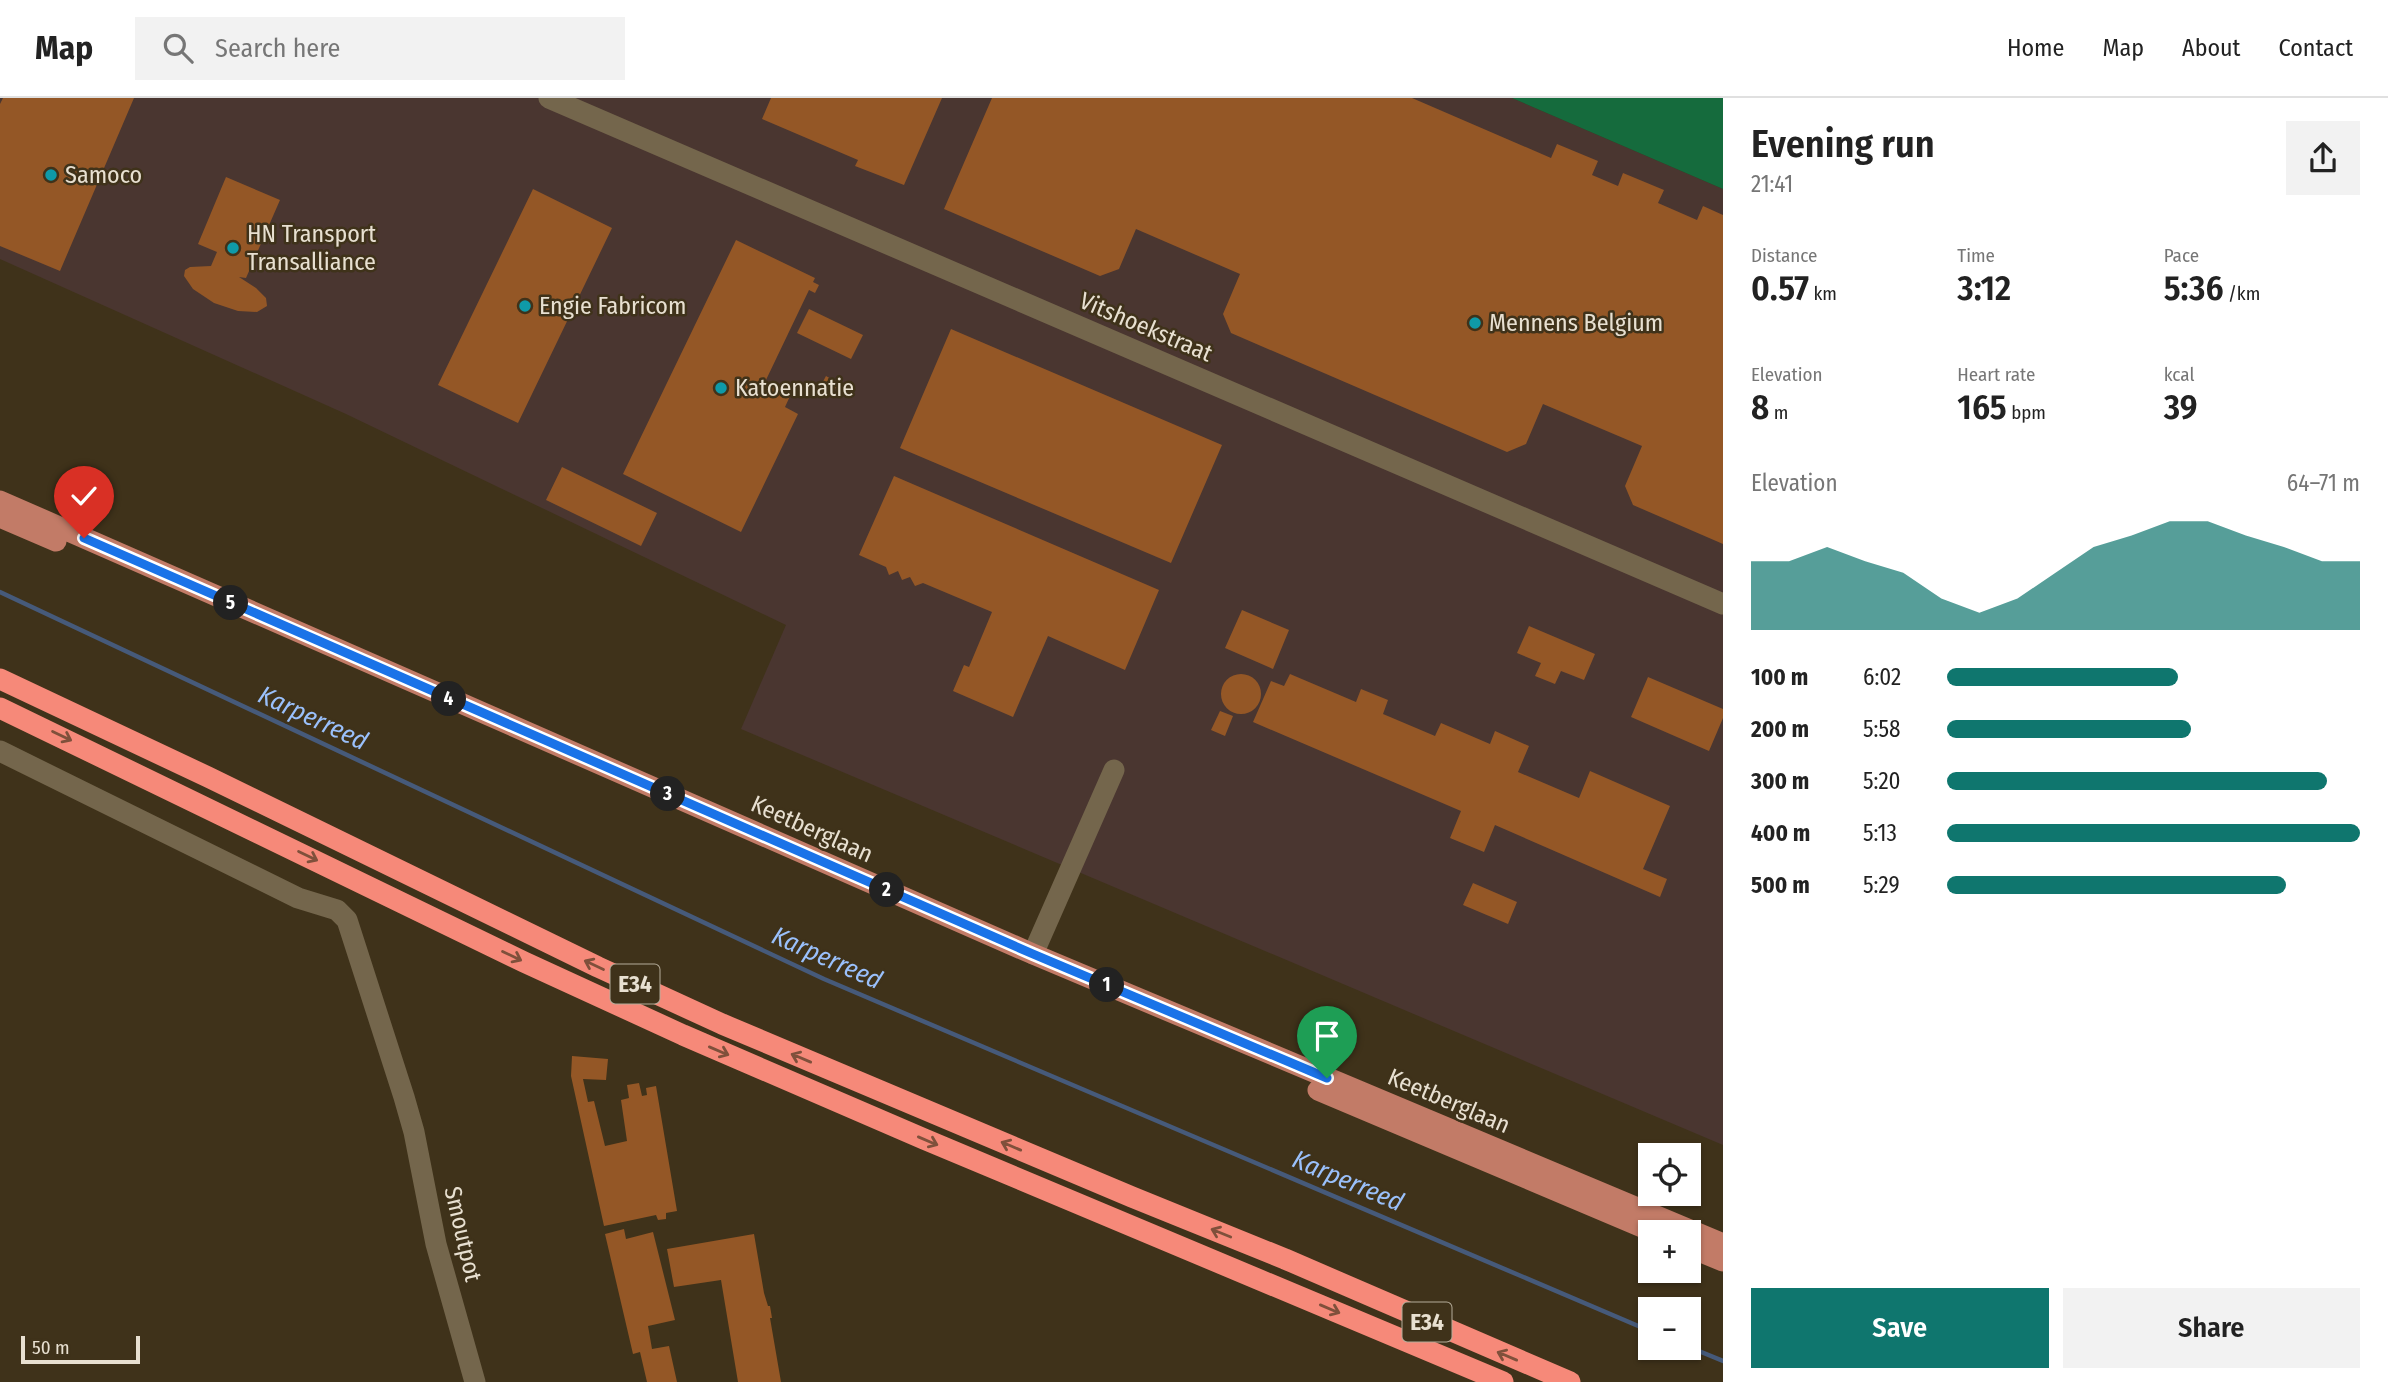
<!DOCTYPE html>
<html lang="en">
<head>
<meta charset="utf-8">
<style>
  :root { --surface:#fff; --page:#f2f2f2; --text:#222; --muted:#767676; --line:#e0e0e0; --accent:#0f766e }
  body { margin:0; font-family:"Fira Sans Condensed",sans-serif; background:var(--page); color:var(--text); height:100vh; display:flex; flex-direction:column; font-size:26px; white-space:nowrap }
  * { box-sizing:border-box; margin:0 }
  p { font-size:23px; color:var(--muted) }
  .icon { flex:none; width:38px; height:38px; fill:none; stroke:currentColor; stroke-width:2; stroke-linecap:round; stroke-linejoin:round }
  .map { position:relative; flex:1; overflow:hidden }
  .drawer { display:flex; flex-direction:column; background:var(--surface); width:665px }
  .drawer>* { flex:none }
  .controls { position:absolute; left:1638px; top:1045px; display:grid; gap:14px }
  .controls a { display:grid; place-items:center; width:63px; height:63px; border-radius:0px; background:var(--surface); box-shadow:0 2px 5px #0004; font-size:35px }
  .scale { position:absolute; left:21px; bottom:18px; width:119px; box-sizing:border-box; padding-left:7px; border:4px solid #e8e0d1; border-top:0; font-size:19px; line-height:24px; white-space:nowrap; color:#e8e0d1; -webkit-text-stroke:5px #3f321a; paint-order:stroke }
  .pin { position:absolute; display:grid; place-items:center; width:60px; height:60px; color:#fff; margin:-72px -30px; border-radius:50% 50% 50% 0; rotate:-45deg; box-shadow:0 0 7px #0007 }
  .pin .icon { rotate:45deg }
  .km { position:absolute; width:35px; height:35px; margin:-18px; border-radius:50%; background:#222; color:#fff; font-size:19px; line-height:35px; text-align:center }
  .round { display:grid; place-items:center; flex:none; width:74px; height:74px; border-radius:0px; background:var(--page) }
  .overview { display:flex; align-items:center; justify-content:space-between; height:119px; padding:0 28px }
  h1 { font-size:38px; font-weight:600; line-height:52px }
  .stats { display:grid; grid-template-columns:repeat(3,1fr); gap:10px; height:119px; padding:7px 28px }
  .stats div { display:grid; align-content:center }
  .stats b { font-size:35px; font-weight:600 }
  .stats small { font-size:19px; font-weight:400 }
  .stats p { font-size:19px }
  .chart { height:196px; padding:14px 28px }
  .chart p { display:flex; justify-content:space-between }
  .chart svg { width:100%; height:126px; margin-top:7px; fill:var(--accent); opacity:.7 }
  .primary-button { display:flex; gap:14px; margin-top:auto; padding:14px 28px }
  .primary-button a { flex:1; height:80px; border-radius:0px; background:var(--accent); color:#fff; font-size:28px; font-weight:600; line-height:80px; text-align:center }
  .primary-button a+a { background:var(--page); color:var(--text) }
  ul { padding:0 28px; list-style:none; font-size:23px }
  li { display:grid; grid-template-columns:112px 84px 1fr; align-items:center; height:52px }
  li i { height:18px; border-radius:9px; background:var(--accent) }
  header { display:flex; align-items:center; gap:42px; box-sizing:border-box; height:98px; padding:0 35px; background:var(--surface); border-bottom:2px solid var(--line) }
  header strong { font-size:33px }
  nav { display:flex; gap:38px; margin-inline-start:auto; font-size:24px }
  .search { width:490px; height:63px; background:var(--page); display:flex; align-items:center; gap:18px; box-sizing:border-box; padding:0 24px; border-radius:0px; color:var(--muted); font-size:26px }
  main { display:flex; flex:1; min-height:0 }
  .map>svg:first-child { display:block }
  .industrial { fill:#4a3630 }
  .green { fill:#156b3d }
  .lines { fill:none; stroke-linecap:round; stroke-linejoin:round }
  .stream { stroke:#465a7a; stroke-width:4.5 }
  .building { fill:#945726 }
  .minor { stroke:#74664c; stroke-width:21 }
  .major { stroke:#c27b67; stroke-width:21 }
  .highway { stroke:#f68979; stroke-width:21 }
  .oneway { stroke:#7f503b }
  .route-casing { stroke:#fff; stroke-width:14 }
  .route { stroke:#1a73e8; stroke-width:9 }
  .culture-dot { fill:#0f9aa8; stroke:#3f321a; stroke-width:2.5 }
  .labels { text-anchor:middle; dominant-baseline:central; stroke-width:5; stroke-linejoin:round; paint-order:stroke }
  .shield { fill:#3f321a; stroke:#b5ac9a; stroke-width:2 }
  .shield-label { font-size:23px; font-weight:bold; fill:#e8e0d1 }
  .poi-label { font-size:24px; fill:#e8e0d1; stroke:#3f321a; text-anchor:start }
  .street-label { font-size:24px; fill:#e8e0d1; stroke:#3f321a }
  .water-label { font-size:26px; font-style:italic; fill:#9ac0fb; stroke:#3f321a }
</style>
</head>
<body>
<header>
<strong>Map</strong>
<div class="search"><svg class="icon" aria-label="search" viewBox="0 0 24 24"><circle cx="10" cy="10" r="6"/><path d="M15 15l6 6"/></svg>Search here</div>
<nav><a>Home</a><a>Map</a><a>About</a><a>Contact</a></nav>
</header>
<main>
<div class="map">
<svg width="1723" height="1284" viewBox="0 0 1723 1284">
  <rect width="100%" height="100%" fill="#3f321a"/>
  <path class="industrial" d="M0,0H1512L1723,91V1047L741,631L786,527L346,316L0,161Z"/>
  <path class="green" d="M1512,0H1723V91Z"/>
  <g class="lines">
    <path class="stream" d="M0,494L824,881L1650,1233
      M1689,1249L1723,1263"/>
  </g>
  <path class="building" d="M3,0H134L60,173L0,148V6Z
    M771,0H942L904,87L855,68L858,62L762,21Z
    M992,0H1412L1551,60L1557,46L1598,63L1592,77L1618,88L1623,75L1664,92L1658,105L1697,122L1703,108L1723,117V446L1633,407L1625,388L1642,348L1543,306L1526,346L1507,354L1231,235L1223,216L1240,176L1136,131L1119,171L1100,178L944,111Z
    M226,79L280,102L246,180L239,179L256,190L266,200L267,208L257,214L238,213L214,205L193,191L184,178L185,172L190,169L211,168L217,154L198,146Z
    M533,91L612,130L518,325L438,287Z
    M736,142L815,180L813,184L819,187L815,195L809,192L765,284L791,296L785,309L798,316L741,434L623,376Z
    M809,211L863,237L851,261L797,235Z
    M951,231L1222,347L1171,465L900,350Z
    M826,278L838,285L832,297L819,291Z
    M562,369L657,415L641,448L546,402Z
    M894,378L1159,492L1125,572L1048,538L1013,619L953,593L964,567L969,569L992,514L923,485L915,488L910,479L902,482L898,473L889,477L886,469L859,457Z
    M1242,512L1289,532L1273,571L1225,550Z
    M1529,528L1595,556L1584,582L1561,573L1555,586L1535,578L1541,565L1517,555Z
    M1221 596a20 20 0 1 1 40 0a20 20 0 1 1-40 0Z
    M1290,576L1356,604L1361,591L1388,602L1383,616L1435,638L1441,625L1490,646L1495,633L1529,648L1518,674L1579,700L1590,673L1670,708L1643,771L1667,781L1660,799L1495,727L1484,754L1450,740L1461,713L1253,624L1271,583L1284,588Z
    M1648,579L1723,611V620L1709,653L1631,619Z
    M1220,613L1233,618L1225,638L1211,632Z
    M1473,785L1517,804L1508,826L1463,807Z
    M572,958L608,961L606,982L583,981L588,1004L594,1003L605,1048L627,1043L621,1002L629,1000L627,987L639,985L642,998L647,997L646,990L656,988L677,1113L666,1115V1121L658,1122L656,1117L604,1128L571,978Z
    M624,1131L626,1141L653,1134L675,1222L648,1228L652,1251L669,1248L677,1284H647L640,1254L633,1256L605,1136Z
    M754,1136L764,1195L768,1208H770L772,1220H770L781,1284H738L721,1182L674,1189L667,1151Z"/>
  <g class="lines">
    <path class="minor" d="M549,0L1723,506
      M0,653L298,800L337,812L347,822L404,999L414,1034L436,1146L475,1284
      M1033,856L1114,672"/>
    <path class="major" d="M0,403L1033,856L1723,1146
      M0,419L56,443
      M1318,992L1654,1134
      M1689,1149L1723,1163"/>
    <path class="highway" d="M0,581L208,679L598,869L722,926L1132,1099L1285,1161L1570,1284
      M0,610L524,864L683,937L924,1041L1503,1284"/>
  </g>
  <defs><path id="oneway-shaft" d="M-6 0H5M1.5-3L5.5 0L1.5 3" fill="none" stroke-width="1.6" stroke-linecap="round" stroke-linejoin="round" transform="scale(1.75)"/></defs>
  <g class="oneway">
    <use href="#oneway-shaft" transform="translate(62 638) rotate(26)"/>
    <use href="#oneway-shaft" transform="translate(308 758) rotate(26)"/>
    <use href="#oneway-shaft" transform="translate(512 858) rotate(26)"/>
    <use href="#oneway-shaft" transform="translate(594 867) rotate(-155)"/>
    <use href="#oneway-shaft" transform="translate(719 953) rotate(23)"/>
    <use href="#oneway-shaft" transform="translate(801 960) rotate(-157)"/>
    <use href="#oneway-shaft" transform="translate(928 1043) rotate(23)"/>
    <use href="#oneway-shaft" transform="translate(1011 1048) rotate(-157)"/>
    <use href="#oneway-shaft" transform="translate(1221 1135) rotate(-158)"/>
    <use href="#oneway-shaft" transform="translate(1330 1211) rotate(23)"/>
    <use href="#oneway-shaft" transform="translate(1507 1258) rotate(-157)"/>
  </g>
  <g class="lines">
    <defs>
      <path id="route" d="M84,440L1033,856L1327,980"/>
    </defs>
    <use href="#route" class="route-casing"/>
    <use href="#route" class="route"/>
  </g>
  <g class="culture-dot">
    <circle cx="51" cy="77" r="7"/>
    <circle cx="233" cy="150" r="7"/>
    <circle cx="525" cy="208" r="7"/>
    <circle cx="1475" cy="225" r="7"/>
    <circle cx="721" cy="290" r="7"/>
  </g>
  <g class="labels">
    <g class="shield">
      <rect x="610.5" y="866.5" width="49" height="39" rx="5"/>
      <rect x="1402.5" y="1204.5" width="49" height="39" rx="5"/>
    </g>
    <g class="shield-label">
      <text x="635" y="886">E34</text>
      <text x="1427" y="1224">E34</text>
    </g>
    <g class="poi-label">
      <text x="65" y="77">Samoco</text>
      <text x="247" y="136">HN Transport<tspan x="247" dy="28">Transalliance</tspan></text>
      <text x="539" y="208">Engie Fabricom</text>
      <text x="1489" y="225">Mennens Belgium</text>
      <text x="735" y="290">Katoennatie</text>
    </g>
    <g class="street-label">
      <text transform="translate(1146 229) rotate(23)">Vitshoekstraat</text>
      <text transform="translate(812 731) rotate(24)">Keetberglaan</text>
      <text transform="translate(1449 1003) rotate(23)">Keetberglaan</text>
      <text transform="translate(463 1136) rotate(77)">Smoutpot</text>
    </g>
    <g class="water-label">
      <text transform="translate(313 620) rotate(25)">Karperreed</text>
      <text transform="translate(827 860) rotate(24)">Karperreed</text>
      <text transform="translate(1348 1083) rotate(23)">Karperreed</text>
    </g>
  </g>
</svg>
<div class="controls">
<a><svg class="icon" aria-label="locate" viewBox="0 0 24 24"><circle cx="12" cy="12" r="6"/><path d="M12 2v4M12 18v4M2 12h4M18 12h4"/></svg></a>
<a>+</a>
<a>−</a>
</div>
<div class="scale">50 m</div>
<div class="pin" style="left:1327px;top:980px;background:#1e9e55"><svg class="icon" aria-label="arrive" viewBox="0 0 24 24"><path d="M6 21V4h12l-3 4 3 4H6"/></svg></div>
<div class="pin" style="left:84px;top:440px;background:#d93025"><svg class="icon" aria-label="check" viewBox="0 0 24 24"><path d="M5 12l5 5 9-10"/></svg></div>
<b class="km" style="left:1107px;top:887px">1</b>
<b class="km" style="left:887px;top:792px">2</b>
<b class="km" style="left:668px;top:696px">3</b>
<b class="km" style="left:449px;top:601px">4</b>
<b class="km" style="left:231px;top:505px">5</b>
</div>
<section class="drawer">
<div class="overview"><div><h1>Evening run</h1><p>21:41</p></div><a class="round"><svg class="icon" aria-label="share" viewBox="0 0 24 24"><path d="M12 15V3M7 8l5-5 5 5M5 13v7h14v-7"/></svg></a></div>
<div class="stats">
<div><p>Distance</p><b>0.57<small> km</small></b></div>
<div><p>Time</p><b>3:12</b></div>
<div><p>Pace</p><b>5:36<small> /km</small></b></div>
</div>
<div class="stats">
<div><p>Elevation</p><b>8<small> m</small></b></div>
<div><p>Heart rate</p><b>165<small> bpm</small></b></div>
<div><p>kcal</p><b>39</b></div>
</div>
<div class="chart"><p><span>Elevation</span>64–71 m</p>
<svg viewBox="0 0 160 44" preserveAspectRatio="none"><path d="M0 44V20L10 20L20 15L30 20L40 24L50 33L60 38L70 33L80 24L90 15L100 11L110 6L120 6L130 11L140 15L150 20L160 20V44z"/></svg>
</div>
<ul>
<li><b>100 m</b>6:02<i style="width:56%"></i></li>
<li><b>200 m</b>5:58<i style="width:59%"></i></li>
<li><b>300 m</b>5:20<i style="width:92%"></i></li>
<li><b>400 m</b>5:13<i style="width:100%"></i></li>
<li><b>500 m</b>5:29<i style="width:82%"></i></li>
</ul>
<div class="primary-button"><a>Save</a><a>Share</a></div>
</section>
</main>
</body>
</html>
